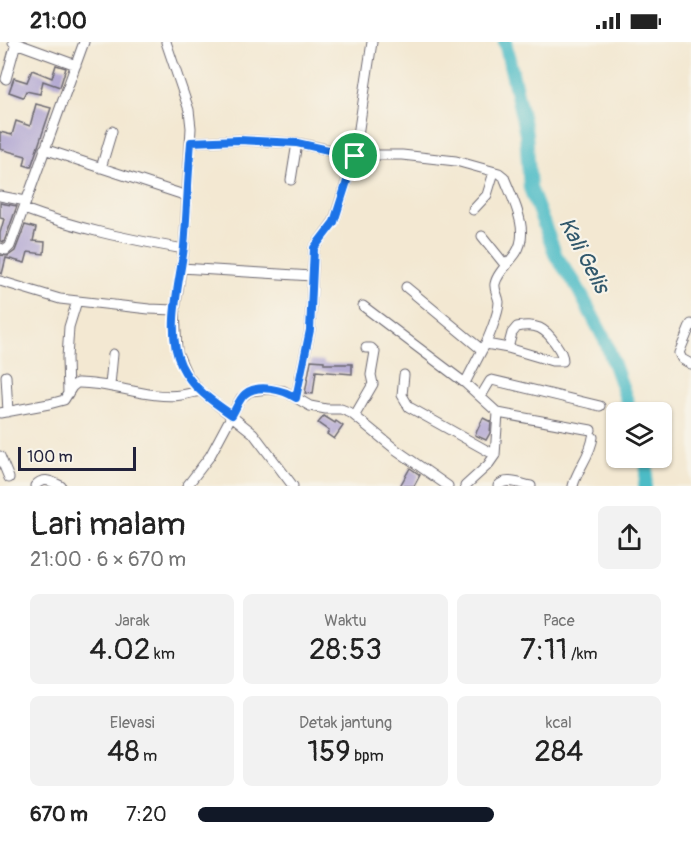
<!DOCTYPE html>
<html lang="id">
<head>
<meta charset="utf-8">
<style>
  :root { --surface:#fff; --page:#f2f2f2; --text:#222; --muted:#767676; --accent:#111827 }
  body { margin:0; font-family:Pangolin,sans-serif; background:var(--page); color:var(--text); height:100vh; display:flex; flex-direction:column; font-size:22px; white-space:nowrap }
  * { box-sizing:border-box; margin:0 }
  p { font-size:20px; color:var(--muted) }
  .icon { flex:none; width:33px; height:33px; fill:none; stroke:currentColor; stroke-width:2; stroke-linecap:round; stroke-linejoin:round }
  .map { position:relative; height:444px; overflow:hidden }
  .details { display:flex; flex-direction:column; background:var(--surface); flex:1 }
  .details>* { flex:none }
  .buttons { position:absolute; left:606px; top:360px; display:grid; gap:12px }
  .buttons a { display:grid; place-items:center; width:66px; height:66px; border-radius:9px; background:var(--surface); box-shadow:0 2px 4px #0004; font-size:30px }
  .scale { position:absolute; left:18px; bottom:15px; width:118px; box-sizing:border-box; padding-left:6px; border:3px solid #22223b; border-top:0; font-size:16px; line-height:21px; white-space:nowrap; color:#22223b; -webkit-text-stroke:4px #f7f3e8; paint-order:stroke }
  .pin { position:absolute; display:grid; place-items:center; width:51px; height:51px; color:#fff; margin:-26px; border:3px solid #fff; border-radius:50%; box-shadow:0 2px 6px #0007 }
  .round { display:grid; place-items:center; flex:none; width:63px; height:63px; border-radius:9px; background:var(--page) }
  .summary { display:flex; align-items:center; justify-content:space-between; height:102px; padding:0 30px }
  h1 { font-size:33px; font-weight:600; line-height:45px }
  .stats { display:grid; grid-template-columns:repeat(3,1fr); gap:9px; height:102px; padding:6px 30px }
  .stats div { display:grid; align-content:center; border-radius:9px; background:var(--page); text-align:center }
  .stats b { font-size:30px; font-weight:600 }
  .stats small { font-size:16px; font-weight:400 }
  .stats p { font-size:16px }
  ul { padding:0 30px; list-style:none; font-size:20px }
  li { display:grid; grid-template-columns:96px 72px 1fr; align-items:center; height:45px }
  li i { height:15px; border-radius:8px; background:var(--accent) }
  .status { display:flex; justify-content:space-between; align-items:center; height:42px; padding:0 30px; background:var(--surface); direction:ltr }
  .status svg { height:16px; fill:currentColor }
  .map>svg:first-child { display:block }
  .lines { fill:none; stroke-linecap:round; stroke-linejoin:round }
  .river { stroke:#4ebcc6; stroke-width:14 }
  .building { fill:#afa4d1 }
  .minor-casing { stroke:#6b6770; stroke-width:11 }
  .minor { stroke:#fff; stroke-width:9 }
  .route-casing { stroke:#fff; stroke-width:12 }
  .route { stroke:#1a73e8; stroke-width:8 }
  .labels { text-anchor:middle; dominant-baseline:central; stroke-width:4.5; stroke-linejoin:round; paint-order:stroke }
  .water-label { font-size:22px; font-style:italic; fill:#31586c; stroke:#f7f3e8 }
</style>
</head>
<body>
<div class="status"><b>21:00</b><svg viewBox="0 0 49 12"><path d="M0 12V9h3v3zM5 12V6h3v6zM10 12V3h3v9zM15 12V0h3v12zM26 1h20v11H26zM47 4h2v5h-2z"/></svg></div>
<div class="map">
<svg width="691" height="444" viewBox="0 0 691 444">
  <rect width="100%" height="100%" fill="#f7f3e8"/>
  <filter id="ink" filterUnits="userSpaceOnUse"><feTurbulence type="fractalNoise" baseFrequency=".0167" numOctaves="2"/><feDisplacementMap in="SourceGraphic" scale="12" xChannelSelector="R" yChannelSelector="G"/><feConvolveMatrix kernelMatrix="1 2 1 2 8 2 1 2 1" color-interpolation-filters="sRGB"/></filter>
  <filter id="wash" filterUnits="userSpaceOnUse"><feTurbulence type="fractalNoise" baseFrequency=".008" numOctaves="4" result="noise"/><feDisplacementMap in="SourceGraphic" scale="24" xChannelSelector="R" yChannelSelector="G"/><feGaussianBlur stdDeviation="1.35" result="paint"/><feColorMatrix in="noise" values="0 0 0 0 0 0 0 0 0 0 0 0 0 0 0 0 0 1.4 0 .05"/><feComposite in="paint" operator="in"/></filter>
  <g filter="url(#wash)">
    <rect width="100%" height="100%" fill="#f3e8d2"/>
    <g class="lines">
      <path class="river" d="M505,0L526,92L530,146L556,214L575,241L606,300L631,370
        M645,416L647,424L645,444"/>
    </g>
    <g id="blocks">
      <path class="building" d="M56,23L66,26L60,45L43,39L40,52L26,49L23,55L9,50L14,36L27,40L32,28L52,36Z
        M36,62L51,66L31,125L24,123L26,114L0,107V90L12,93L16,79L30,84Z
        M0,161L17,164L4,200L0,199V191L4,177L0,176Z
        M25,183L36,186L33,199L45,200L44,212L28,210L25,221L6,216L2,232L0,231V213L8,214L15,209Z
        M311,318L324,319V322H352V332L316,329L313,352L305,351Z
        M324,374L335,381L336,379L343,384L334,397L327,392L329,389L318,381Z
        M483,376L491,380L490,391L486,398L475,393Z
        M410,426L420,433L414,444H400Z"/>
    </g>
  </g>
  <g filter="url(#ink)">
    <use href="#blocks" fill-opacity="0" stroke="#6b6770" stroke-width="1.5"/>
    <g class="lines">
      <defs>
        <path id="minor" d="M13,0L76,23
          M166,0L189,68L191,86L184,207L175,268L177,310L187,333L200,349L253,391L293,444
          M6,37L16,1
          M191,100L239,98L297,101L355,113H402L456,119L499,131L504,135C512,156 531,189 516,211C510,220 497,231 495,242C494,248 498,253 499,260C499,270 488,299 482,308L406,245
          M44,107L187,154
          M101,126L112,89
          M291,138L297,101
          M0,154L26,159
          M24,167C78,187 127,197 184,207
          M473,168L487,153L494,130
          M482,194L506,224
          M0,206L6,208L10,204L84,0
          M181,226L312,234
          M0,239L60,257L149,267L175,268
          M363,264L465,341L482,308
          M691,282L679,311L682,317L691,322
          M486,302L508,306L512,291L517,285C536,281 545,286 555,301C559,307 563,312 563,319H552L508,306
          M404,333L402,353L409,365L495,413
          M6,334L8,370
          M110,343L113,312
          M68,352L67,316L69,285L77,259
          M481,354L490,339L492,338L600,364
          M296,356L310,288L314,206L334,179L355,113L372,0
          M0,371L49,362L64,358L72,345L77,341C110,340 152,358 181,353C188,352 194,350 200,349
          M498,371L591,388
          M355,373L373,342L371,333L375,310L371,306H366
          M0,414L9,436
          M35,444C43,434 52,440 61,444
          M187,444L210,414L241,356L250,349L268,347L284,349L310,364L326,367H341L351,371L395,407L448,444
          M465,444L488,423L495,413L498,371L465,341
          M498,444C506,435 520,442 531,444
          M573,444C577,427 591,413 593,395"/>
      </defs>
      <use href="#minor" class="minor-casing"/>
      <use href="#minor" class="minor"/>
    </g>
  </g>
  <g class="lines" filter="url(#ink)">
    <defs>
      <path id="route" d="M239,98L297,101L355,114L334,180L314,206L310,288L296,356C284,348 258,341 245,352C239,357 236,367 232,373C213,360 191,345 181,323C165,289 180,240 184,205C187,170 188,135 191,100Z"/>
    </defs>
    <use href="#route" class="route-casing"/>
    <use href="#route" class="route"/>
  </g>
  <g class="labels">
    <g class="water-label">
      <text transform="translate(584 213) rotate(62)">Kali Gelis</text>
    </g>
  </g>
</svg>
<div class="buttons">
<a><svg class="icon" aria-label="layers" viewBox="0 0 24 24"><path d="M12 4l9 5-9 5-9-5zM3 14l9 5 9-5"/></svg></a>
</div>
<div class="scale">100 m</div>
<div class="pin" style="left:355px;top:114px;background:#1e9e55"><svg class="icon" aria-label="arrive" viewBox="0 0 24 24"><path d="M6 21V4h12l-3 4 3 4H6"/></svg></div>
</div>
<section class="details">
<div class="summary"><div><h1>Lari malam</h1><p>21:00 · 6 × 670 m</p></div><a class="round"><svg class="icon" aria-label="share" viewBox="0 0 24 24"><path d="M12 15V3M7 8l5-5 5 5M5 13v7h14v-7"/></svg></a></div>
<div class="stats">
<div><p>Jarak</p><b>4.02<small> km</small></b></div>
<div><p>Waktu</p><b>28:53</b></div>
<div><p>Pace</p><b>7:11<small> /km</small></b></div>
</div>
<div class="stats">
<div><p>Elevasi</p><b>48<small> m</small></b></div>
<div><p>Detak jantung</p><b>159<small> bpm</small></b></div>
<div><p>kcal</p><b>284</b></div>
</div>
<ul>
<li><b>670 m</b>7:20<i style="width:64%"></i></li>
</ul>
</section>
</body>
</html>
